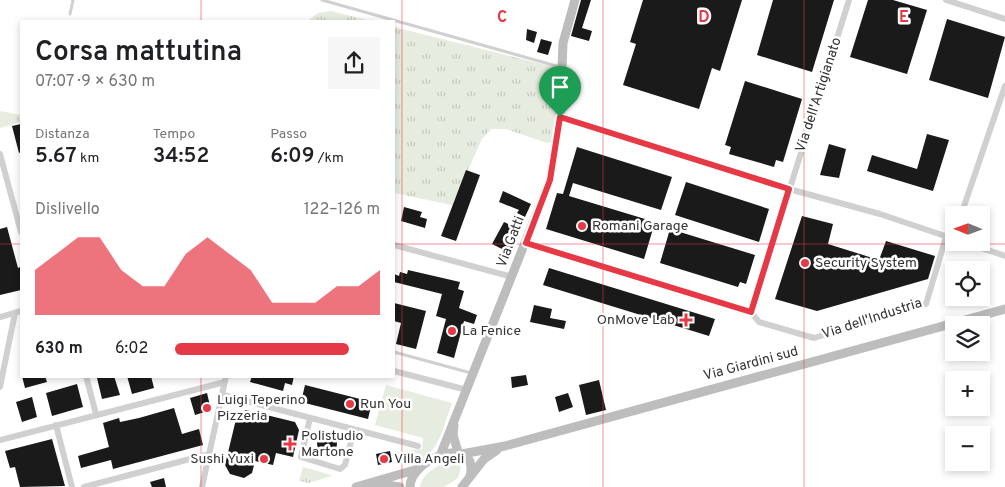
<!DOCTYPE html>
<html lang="it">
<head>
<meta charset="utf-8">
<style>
  :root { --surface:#fff; --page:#f6f6f6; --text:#202124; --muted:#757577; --accent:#e63946 }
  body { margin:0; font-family:Overpass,sans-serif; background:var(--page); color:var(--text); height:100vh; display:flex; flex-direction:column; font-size:19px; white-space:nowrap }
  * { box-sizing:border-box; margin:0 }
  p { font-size:16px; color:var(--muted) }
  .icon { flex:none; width:28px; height:28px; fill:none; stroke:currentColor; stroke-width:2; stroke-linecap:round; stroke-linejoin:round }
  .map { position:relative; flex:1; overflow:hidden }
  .drawer { position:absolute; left:20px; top:20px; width:375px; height:358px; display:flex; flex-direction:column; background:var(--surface); border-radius:0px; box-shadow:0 2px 8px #0003 }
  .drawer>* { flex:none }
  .needle { width:32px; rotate:271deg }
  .fabs { position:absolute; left:945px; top:206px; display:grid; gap:10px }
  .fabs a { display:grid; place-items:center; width:45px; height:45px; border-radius:0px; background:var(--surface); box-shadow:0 2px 8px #0003; font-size:25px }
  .pin { position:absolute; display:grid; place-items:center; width:42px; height:42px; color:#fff; margin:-51px -21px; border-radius:50% 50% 50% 0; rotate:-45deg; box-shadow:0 0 5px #0007 }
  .pin .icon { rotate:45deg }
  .round { display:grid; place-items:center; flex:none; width:52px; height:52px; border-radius:0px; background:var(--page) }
  .headline { display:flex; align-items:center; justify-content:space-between; height:85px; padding:0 15px }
  h1 { font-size:28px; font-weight:600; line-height:38px }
  .figures { display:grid; grid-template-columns:repeat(3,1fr); gap:8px; height:85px; padding:5px 15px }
  .figures div { display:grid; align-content:center }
  .figures b { font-size:21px; font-weight:600 }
  .figures small { font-size:14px; font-weight:400 }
  .figures p { font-size:14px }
  .chart { height:140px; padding:10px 15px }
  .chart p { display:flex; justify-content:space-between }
  .chart svg { width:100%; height:90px; margin-top:5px; fill:var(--accent); opacity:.7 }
  ul { padding:0 15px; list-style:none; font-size:16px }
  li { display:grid; grid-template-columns:80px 60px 1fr; align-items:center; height:38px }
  li i { height:12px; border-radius:6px; background:var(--accent) }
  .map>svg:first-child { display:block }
  .grass { fill:#e6ecdf }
  .park { fill:url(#park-tufts) }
  .building { fill:#1a1a1a }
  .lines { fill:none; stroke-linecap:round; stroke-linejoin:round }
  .lane { stroke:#d0d0d0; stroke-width:3 }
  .street { stroke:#d0d0d0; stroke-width:6 }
  .secondary { stroke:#bdbdbd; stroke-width:9 }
  .route-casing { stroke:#fff; stroke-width:10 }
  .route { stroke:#e63946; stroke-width:6 }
  .grid { fill:none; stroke:#e63946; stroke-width:1; stroke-opacity:0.55 }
  .poi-dot { fill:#e63946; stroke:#fff; stroke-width:2 }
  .labels { text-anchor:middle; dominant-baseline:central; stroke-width:5; stroke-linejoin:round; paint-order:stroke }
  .street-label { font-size:14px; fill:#333; stroke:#fff }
  .poi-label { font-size:14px; fill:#333; stroke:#fff; text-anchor:start }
  .grid-label { font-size:16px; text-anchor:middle; font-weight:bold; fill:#e63946; stroke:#fff; stroke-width:5; stroke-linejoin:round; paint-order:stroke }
</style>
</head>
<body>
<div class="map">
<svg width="1005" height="487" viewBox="0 0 1005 487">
  <defs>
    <pattern id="park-tufts" width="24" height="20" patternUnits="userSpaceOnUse" patternTransform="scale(1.25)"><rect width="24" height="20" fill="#e6ecdf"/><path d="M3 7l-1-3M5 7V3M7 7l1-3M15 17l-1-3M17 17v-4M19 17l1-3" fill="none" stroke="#c6cbc0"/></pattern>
  </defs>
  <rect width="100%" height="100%" fill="#fff"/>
  <path class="grass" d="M386,385L452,403C446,418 441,443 429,454C422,460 409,462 400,465L396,452L422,449L423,438L375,425Z
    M453,461L461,467L458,478L444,487H420C420,475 442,461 453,461Z"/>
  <path class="park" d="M331,11L371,21H307L318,13Z
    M394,27L554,67L558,71L556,136L553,142L547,143L506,129H491L482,139L452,205L394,193Z
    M0,111L21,115V122L0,128Z
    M303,467L331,475V476L309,483L299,481Z"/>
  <path class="building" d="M581,0H591L582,28L592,31L589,41L571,36Z
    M643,0H742L720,71L712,68L699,109L623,85L636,44L630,42Z
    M773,0H834L812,72L757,55Z
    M868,0H893L927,10L907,74L850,57Z
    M947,19L1005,37L988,98L929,80Z
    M527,29L537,32L534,43L526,40Z
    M541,39L552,42L548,55L537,52Z
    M745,81L802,99L783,162L776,160L774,167L729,154L731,147L725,145Z
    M21,124V152L19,153L12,126Z
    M927,134L949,140L933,191L867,171L872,155L917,169Z
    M829,144L846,149L839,178L820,175Z
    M577,147L672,177L661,210L573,183L569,196L655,222L644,259L546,229L557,193L563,194Z
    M466,170L480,175L456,241L441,236Z
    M686,182L769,209L759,242L675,215Z
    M503,191L531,204L525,217L517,213L519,210L499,202Z
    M404,207L422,212L420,217L427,219L425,228L401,221Z
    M802,216L833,224L828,244L879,260L886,241L935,256L928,279L817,311L775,299Z
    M504,222L521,230L510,253L492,244Z
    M7,227L18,268L20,267L21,271V290L0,295V229Z
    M670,229L755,255L746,284L740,282L738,287L660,263Z
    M549,268L715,319L709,336L543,285Z
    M408,270L460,282L458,289L464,291L459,308L477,315L474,324L464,321L454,358L437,353L446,319L436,316L442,294L394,282V274L399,276L400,272L407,274Z
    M394,303L426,311L416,349L396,344L401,323L394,321Z
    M534,305L552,309L550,318L566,321L564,329L530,322Z
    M526,375L528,385L512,388L511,377Z
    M22,376H45L47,382L25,388Z
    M103,376H114L120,395L102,399L97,378Z
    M127,376H151L154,388L132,394Z
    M252,376H294L292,385L285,383L283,391L250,382Z
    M599,380L606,410L586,415L579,385Z
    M77,384L83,407L52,416L46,393Z
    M305,385L372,402L368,419L301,402Z
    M207,393L211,410L195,415L190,398Z
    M568,393L573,407L559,412L555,397Z
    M32,397L37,417L22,422L16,402Z
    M174,408L182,434L199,429L203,445L113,469L111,460L81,468L78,456L109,447L103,423L119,418L120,422L139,418Z
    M246,410L295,422L299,430L293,457L276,453L273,465L255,461L252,473L244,478L230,474L225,465L237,415Z
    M317 444a10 10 0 1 1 20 0a10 10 0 1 1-20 0Z
    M52,439L65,486L20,487L15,467L10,468L5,451Z
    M390,451L392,462L378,465L376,454Z
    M164,478L166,487H152L150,482Z"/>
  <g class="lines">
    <path class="lane" d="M322,0L560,67
      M70,14L73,0
      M562,88L578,89
      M394,352L471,373"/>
    <path class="street" d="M946,0L1005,19
      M560,117L789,189L880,214L954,239
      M0,154L21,232
      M961,215L1005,86
      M964,242L1005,256
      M526,243L751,312L759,322L814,338L926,304L946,237
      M394,245L512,277
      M751,312L849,0
      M0,317L21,311
      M394,371L467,390
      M86,376L96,414
      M0,387L15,313
      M223,395L418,446
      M310,418L301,457L340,469L345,465L354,430
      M56,425L72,487
      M0,440L225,382
      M84,487L209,454
      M202,487L226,376"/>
    <path class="secondary" d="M454,425L453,435L458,452
      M462,454L505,446L1005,309
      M440,456L550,180L560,117L563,43L575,0
      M372,483L400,487
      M356,487L418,469
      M410,487C410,458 480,432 470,477
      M462,487L484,459L497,450"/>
  </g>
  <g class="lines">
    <defs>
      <path id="route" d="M560,117L789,189L751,312L526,243L550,180Z"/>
    </defs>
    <use href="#route" class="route-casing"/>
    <use href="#route" class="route"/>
  </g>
  <path class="grid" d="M201,0V21M402,0V487M603,0V487M804,0V487M0,244H21M394,244H1005M201,376V487"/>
  <g class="poi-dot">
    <circle cx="582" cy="226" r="5"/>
    <circle cx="805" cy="263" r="5"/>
    <path d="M683.5 312.5h5v5h5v5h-5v5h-5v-5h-5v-5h5z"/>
    <circle cx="452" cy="331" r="5"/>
    <circle cx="350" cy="404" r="5"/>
    <circle cx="207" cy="408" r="5"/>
    <path d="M287.5 436.5h5v5h5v5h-5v5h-5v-5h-5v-5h5z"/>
    <circle cx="264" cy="459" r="5"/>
    <circle cx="384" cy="459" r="5"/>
  </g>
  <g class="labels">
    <g class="street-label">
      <text transform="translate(819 95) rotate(-72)">Via dell'Artigianato</text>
      <text transform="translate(511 242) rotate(-69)">Via Gatti</text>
      <text transform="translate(872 319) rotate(-18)">Via dell'Industria</text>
      <text transform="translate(751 364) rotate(-15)">Via Giardini sud</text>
    </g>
    <g class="poi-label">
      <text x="592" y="226">Romani Garage</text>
      <text x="815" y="263">Security System</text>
      <text x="675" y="320" text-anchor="end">OnMove Lab</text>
      <text x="462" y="331">La Fenice</text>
      <text x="217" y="400">Luigi Teperino<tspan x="217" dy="16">Pizzeria</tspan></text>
      <text x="360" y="404">Run You</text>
      <text x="301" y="436">Polistudio<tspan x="301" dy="16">Martone</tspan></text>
      <text x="254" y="459" text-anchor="end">Sushi Yuxi</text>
      <text x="394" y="459">Villa Angeli</text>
    </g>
  </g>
  <g class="grid-label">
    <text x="502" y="22">C</text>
    <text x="704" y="22">D</text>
    <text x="904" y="22">E</text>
  </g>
</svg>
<div class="fabs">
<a><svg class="needle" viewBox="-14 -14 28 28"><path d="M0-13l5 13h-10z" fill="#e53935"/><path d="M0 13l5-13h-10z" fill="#757577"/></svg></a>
<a><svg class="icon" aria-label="locate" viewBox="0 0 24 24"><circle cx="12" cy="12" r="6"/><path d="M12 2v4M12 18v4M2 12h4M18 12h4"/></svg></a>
<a><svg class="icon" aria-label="layers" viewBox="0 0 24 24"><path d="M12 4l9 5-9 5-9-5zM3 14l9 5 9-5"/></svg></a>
<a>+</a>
<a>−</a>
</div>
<div class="pin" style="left:560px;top:117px;background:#1e9e55"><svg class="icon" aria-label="arrive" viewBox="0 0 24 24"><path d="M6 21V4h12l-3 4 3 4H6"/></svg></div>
<section class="drawer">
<div class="headline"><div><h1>Corsa mattutina</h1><p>07:07 · 9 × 630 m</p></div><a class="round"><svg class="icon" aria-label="share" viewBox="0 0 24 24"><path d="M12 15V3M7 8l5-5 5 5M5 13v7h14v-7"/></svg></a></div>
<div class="figures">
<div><p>Distanza</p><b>5.67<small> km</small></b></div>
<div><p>Tempo</p><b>34:52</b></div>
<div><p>Passo</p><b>6:09<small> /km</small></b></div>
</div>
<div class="chart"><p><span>Dislivello</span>122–126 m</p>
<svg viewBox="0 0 160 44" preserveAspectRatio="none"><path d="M0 44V22L10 14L20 6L30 6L40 22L50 30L60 30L70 14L80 6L90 14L100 22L110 38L120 38L130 38L140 30L150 30L160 22V44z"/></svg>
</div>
<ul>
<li><b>630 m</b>6:02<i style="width:85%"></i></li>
</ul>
</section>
</div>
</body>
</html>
